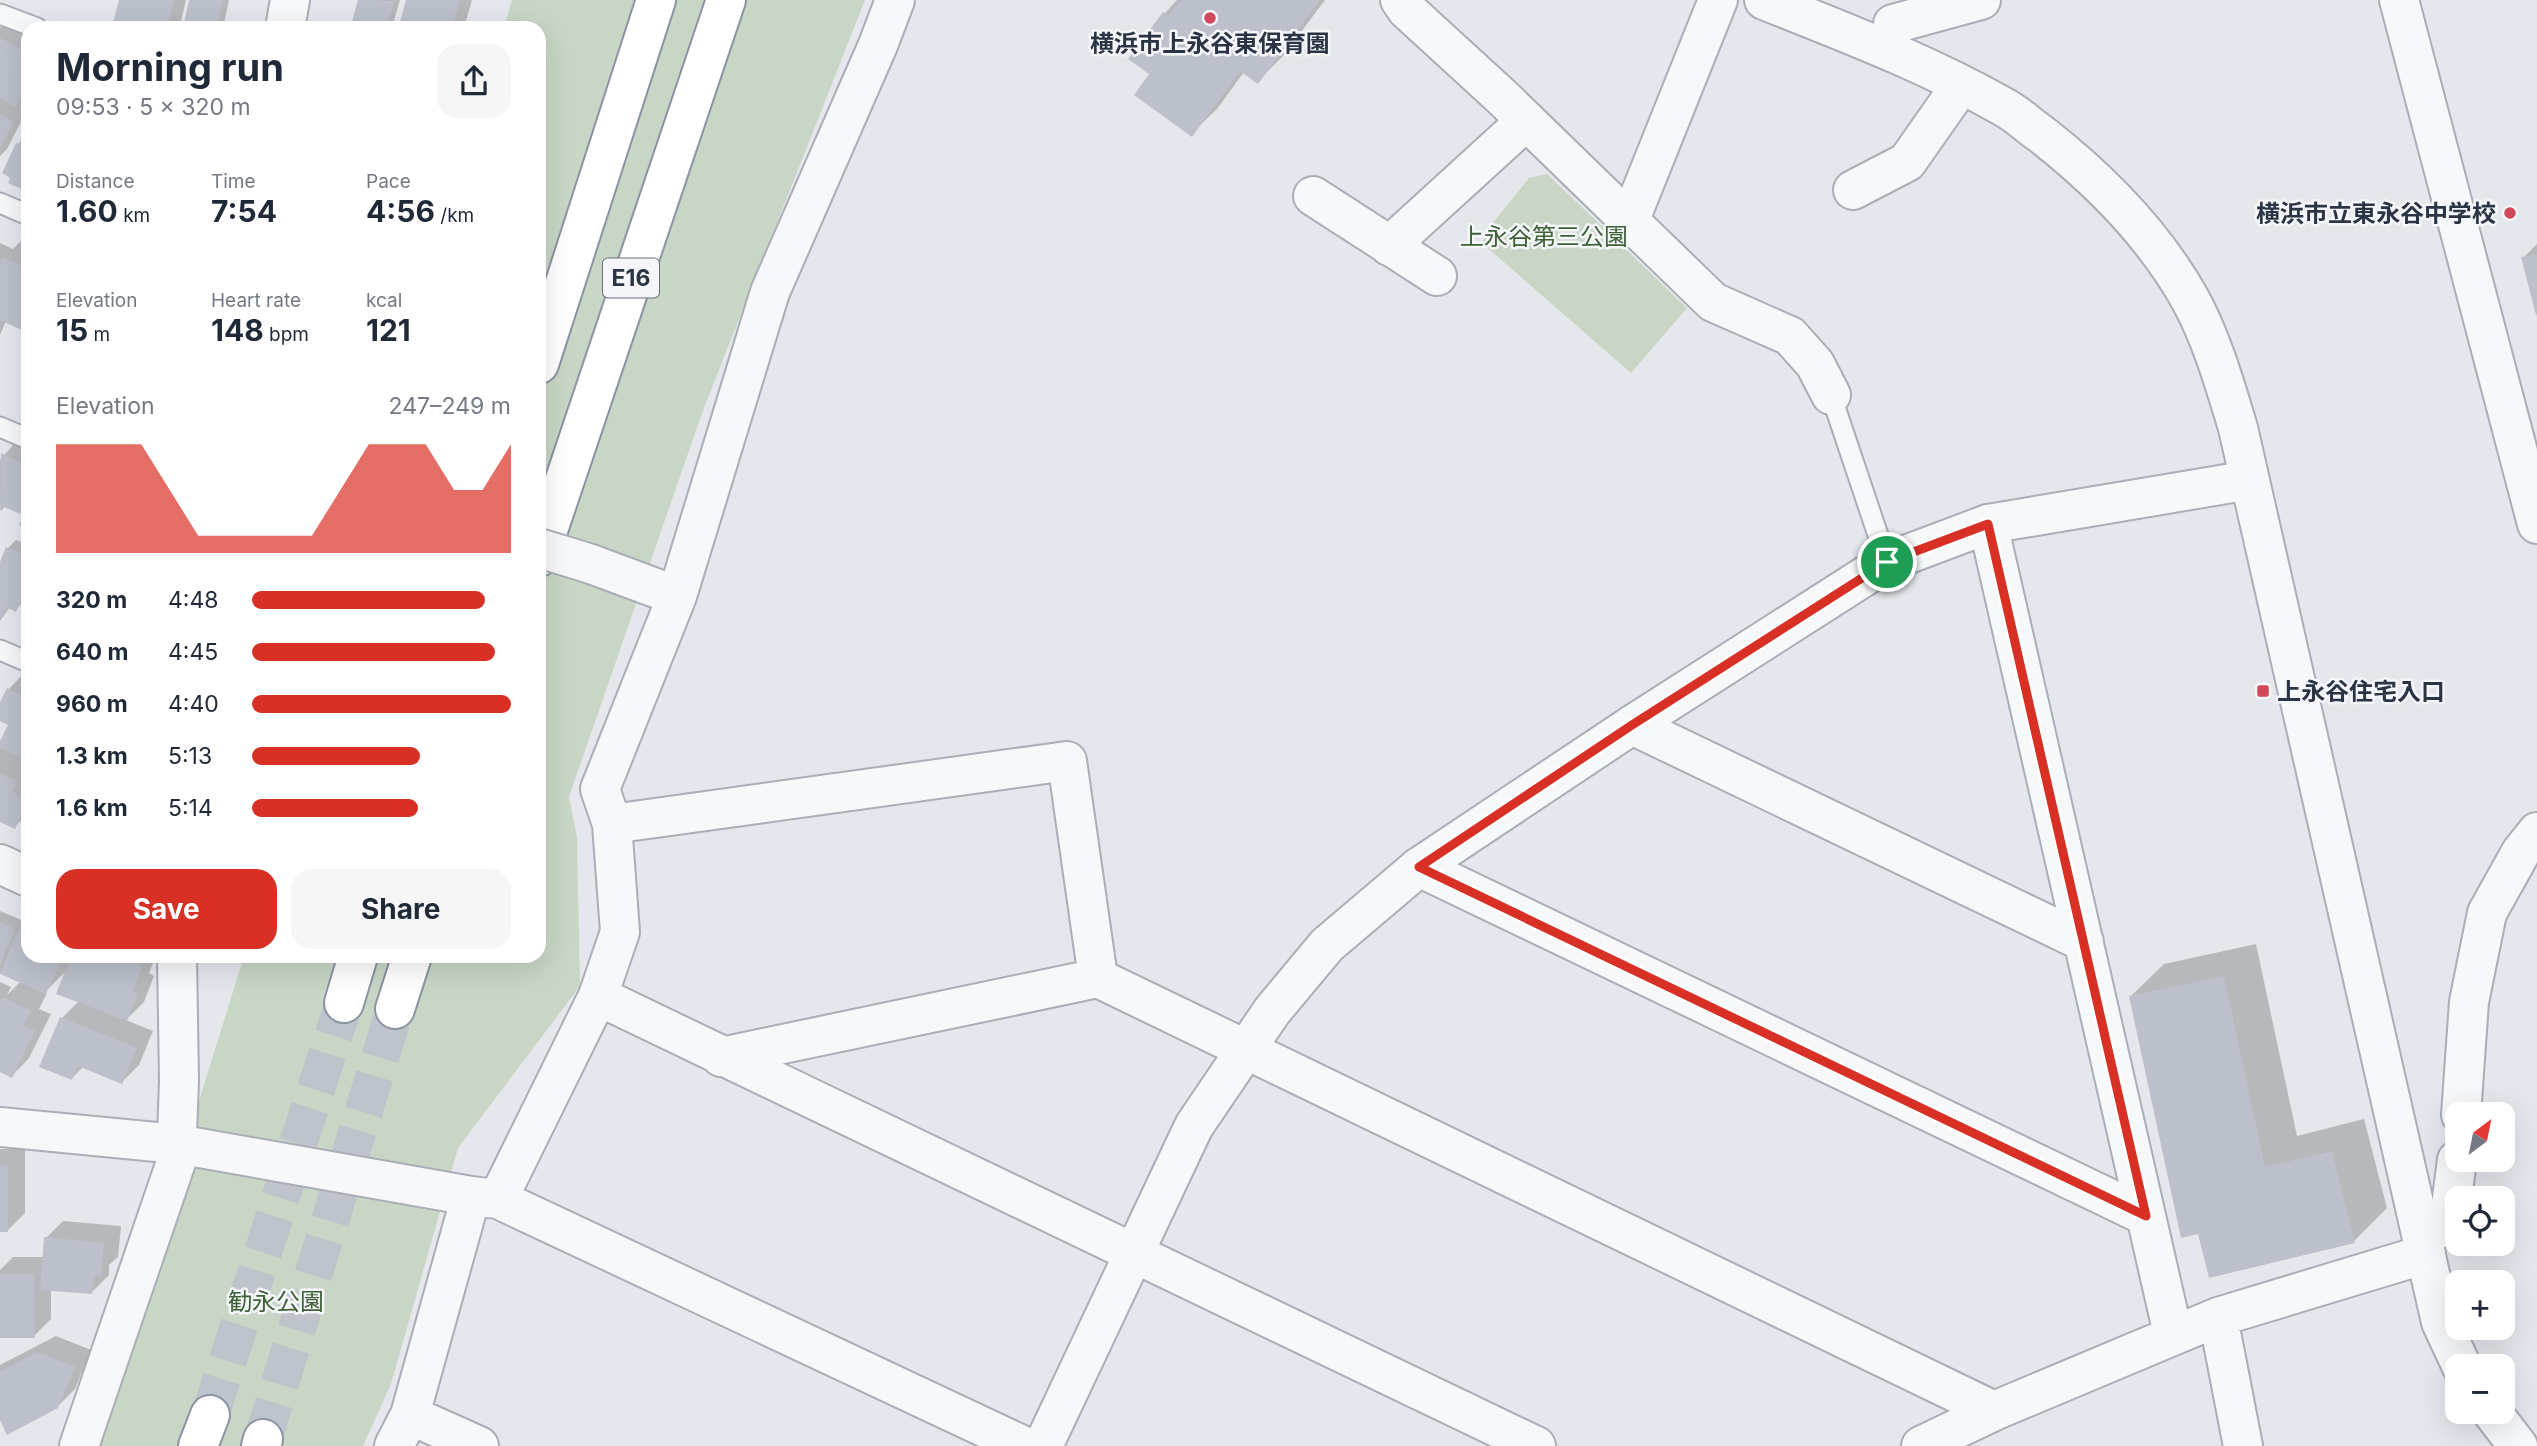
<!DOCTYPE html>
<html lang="en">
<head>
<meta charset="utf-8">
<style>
  :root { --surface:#fff; --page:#f6f6f7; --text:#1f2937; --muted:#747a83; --accent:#d93025 }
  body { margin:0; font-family:Inter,"Noto Sans JP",sans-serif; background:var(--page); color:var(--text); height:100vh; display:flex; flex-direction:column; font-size:26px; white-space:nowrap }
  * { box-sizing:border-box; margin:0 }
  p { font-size:23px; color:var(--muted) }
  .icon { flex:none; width:38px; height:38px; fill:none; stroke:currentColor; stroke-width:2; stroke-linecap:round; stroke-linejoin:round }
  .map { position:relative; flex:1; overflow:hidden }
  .side { position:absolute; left:21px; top:21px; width:525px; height:942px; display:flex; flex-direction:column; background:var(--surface); border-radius:21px; box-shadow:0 7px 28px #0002 }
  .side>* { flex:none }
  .needle { width:46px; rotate:32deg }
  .fabs { position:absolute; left:2445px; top:1102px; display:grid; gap:14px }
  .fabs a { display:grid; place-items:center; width:70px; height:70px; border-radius:14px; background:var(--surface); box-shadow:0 7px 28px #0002; font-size:35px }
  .pin { position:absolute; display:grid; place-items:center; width:60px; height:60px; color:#fff; margin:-30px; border:4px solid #fff; border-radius:50%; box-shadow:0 2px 7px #0007 }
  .round { display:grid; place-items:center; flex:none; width:74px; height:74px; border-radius:21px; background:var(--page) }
  .summary { display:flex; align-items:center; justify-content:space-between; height:119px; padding:0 35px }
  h1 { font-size:38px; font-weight:700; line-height:52px }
  .figures { display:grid; grid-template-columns:repeat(3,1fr); gap:10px; height:119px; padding:7px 35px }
  .figures div { display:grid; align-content:center }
  .figures b { font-size:30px; font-weight:700 }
  .figures small { font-size:19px; font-weight:400 }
  .figures p { font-size:19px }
  .chart { height:196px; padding:14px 35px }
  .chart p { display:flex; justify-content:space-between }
  .chart svg { width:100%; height:126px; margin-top:7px; fill:var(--accent); opacity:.7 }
  .cta { display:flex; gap:14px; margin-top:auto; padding:14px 35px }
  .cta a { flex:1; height:80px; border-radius:21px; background:var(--accent); color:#fff; font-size:28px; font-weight:700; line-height:80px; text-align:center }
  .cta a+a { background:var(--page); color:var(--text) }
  ul { padding:0 35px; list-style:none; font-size:23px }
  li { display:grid; grid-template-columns:112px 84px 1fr; align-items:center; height:52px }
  li i { height:18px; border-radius:9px; background:var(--accent) }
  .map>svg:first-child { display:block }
  .green { fill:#c9d6c5 }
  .shadow { fill:#0003 }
  .building { fill:#bbc0ca }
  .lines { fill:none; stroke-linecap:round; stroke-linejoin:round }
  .motorway-tunnel { stroke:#bfc3cb; stroke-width:38; stroke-dasharray:38 19; stroke-linecap:butt }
  .service-casing { stroke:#a9aeb7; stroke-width:23 }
  .minor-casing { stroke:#a9aeb7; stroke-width:42 }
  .tertiary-casing { stroke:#a9aeb7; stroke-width:42 }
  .motorway-casing { stroke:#8b94a3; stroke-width:42 }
  .service { stroke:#f7f8fa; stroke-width:19 }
  .minor { stroke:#f7f8fa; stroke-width:38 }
  .tertiary { stroke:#f7f8fa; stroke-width:38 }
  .motorway { stroke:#fff; stroke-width:38 }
  .minor-bridge-casing { stroke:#a9aeb7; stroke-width:42; stroke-linecap:butt }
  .minor-bridge { stroke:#f7f8fa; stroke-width:38 }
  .route-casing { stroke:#fff; stroke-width:14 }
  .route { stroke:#d93025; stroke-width:9 }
  .poi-dot { fill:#d1495b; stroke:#f4f6f9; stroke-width:2.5 }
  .labels { text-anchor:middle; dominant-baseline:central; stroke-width:5; stroke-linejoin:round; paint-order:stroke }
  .shield { fill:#f4f6f9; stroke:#676e7b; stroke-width:2 }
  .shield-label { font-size:23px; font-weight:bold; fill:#2b3445 }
  .poi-label { font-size:24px; font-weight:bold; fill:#2b3445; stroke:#f4f6f9 }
  .park-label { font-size:24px; fill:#3f6138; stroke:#f4f6f9 }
</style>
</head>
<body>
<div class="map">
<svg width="2537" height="1446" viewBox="0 0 2537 1446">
  <rect width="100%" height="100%" fill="#e4e7ec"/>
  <path class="green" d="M512,0H865L702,413L569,797L577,837L580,986L458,1148L391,1384L363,1446H92L244,956H539V28H504Z
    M1547,174L1687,308L1631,373L1482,243L1488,229L1529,178Z"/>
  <path class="shadow" d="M121,0H186L181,21L173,28H126Z
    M191,0H229L223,28H185Z
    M360,0H400L393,24L389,28H363L364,26L354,24Z
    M408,0H472L466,21L458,28H414Z
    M1177,0H1325L1283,56L1257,82L1244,72L1217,109L1191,134L1152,74L1131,59L1165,13Z
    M11,18L28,28V93L21,100L28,103V108L7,149L0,156V28Z
    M28,133V190L18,144Z
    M22,240L28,243V331L6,321L0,335V243L13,249Z
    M2537,244V312L2523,258Z
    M20,437L28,441V528L26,515L6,506L0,508V460Z
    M16,540L28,545V591L24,601L15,610L10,607L0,621V566L8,548Z
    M26,671L28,672V814L14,827L0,821V745L10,724L0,719V706L9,689Z
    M0,911L24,921L28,912V956H156L149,973L154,976L144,1002L126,1020L153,1031L139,1065L122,1082L84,1066L72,1078L42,1066L62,1018L79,1001L67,970L45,992L47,993L39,1009L51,1014L29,1058L12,1076L0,1070V982L11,987L7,995L21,981L0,973Z
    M2256,944L2297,1136L2364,1119L2387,1208L2354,1241L2210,1276L2131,996L2164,964Z
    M0,1149H25V1213L8,1230H0Z
    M63,1221L121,1226L118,1257L109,1265V1275L91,1293L51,1289V1319L34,1336H0V1270L13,1257H44L46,1238Z
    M56,1336L91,1350L75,1389L57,1407L0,1416V1365Z"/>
  <path class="building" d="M119,0H174L167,28H120L112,26Z
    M189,0H223L217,28H183Z
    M358,0L394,1L387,28H363L351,25Z
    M406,0H460L452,28H407L399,26Z
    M1181,0H1320L1258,84L1240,71L1192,137L1134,95L1149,74L1128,59L1163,12L1169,16Z
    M0,38L28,52V84L16,107L0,99Z
    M0,114L14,122L0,149Z
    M16,143L28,148V192L8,183L10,178L2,173Z
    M2537,254V315H2536L2521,257Z
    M3,257L28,268V333L0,320V264Z
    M1,453L28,466V529L19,525L23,515L4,507L2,511L0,510Z
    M6,547L28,556V584L16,612L6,607L0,621V562Z
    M7,688L28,698V761L0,748V741L8,725L0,721V702Z
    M0,773L17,781L13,792L28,800L15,829L0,822Z
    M28,907V956H63L46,994L0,974Z
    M0,922L15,929L0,965Z
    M71,956H122L143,966L133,991L138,993L127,1021L56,994Z
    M2224,976L2265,1167L2332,1151L2355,1243L2209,1278L2198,1234L2181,1238L2129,996Z
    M3,997L31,1011L23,1026L35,1031L12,1078L0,1072V1004Z
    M60,1017L137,1048L122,1084L78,1066L72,1080L39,1067Z
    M0,1165H8V1232H0Z
    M44,1237L104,1243L101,1276H94L92,1294L40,1290Z
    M0,1274H34L35,1338H0Z
    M37,1352L75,1367L58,1408L7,1435L0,1420V1372Z"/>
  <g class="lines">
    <path class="motorway-tunnel" d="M210,1415L344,1003
      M263,1439L395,1009"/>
    <defs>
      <path id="service" d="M0,14L37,28
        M0,203L28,215
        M1831,395L1887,562
        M0,427L28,439
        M0,650L28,662"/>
      <path id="minor" d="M1400,0L1407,10L1502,97L1713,302L1790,336L1815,364L1831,395
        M2399,0L2537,524
        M1893,24L1981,0
        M285,28L290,0
        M1853,190L1907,162L1961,85
        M1313,196L1437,276
        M1629,222L1718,0
        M1389,246L1526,121
        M1988,524L2173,1334
        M591,564L677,596
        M1632,725L2084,942
        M612,824L1067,761L1098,978
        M0,864L28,877
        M1419,867L2146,1216
        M598,996L1536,1446
        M721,1057L1098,978L1994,1411
        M2461,1115L2469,1002L2487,913L2521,852L2537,832
        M0,1127L177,1144L471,1196L498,1199L598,996L620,932L612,824L600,789L677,596L770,292L878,45L895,0
        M498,1199L1024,1446
        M2424,1241L2450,1214L2457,1160
        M2218,1317L2243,1446
        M410,1415L479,1446
        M79,1446L176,1162L179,1081L177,956
        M394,1446L410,1415L471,1196
        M1921,1446L1994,1411L2218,1317L2426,1254"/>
      <path id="tertiary" d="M1764,0C1844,32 1926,63 2002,106C2016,113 2028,125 2041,134C2100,180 2153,233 2190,299C2212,339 2225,385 2238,428L2441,1322L2462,1367
        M2492,1412L2518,1446
        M1043,1446L1194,1126L1272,1011L1327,945L1419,867L1632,725L1887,562L1988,524L2250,480"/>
      <path id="motorway" d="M539,364L656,0
        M539,557L726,0
        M344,1003L358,956
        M395,1009L412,956
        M198,1446L210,1415
        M261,1446L263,1439"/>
    </defs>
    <use href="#service" class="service-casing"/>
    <use href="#minor" class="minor-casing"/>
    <use href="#tertiary" class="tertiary-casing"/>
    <use href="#motorway" class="motorway-casing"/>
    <use href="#service" class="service"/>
    <use href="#minor" class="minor"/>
    <use href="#tertiary" class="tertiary"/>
    <use href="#motorway" class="motorway"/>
    <defs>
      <path id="minor-bridge" d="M539,548L591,564"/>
    </defs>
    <use href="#minor-bridge" class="minor-bridge-casing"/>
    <use href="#minor-bridge" class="minor-bridge"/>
  </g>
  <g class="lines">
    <defs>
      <path id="route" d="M1988,524L2146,1216L1419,867L1632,725L1887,562Z"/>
    </defs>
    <use href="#route" class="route-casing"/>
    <use href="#route" class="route"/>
  </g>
  <g class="poi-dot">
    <circle cx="1210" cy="18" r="7"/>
    <circle cx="2510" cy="213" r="7"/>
    <rect x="2256" y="684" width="14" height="14" rx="3.5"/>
  </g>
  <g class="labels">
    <rect class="shield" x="603" y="258.5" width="56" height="39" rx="5"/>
    <g class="shield-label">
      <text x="631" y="278">E16</text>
    </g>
    <g class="poi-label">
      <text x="1210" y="43">横浜市上永谷東保育園</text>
      <text x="2496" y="213" text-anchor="end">横浜市立東永谷中学校</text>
      <text x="2277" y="691" text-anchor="start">上永谷住宅入口</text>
    </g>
    <g class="park-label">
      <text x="1544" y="236">上永谷第三公園</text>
      <text x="276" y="1301">勧永公園</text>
    </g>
  </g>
</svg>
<div class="fabs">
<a><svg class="needle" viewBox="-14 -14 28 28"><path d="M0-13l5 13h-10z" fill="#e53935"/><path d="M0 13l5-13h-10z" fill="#747a83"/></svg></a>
<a><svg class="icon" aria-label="locate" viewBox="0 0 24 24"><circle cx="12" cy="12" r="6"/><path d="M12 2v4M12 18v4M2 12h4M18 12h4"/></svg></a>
<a>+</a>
<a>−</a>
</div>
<div class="pin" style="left:1887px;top:562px;background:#1e9e55"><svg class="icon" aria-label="arrive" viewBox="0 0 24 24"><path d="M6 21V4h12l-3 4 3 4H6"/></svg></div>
<section class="side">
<div class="summary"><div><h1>Morning run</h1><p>09:53 · 5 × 320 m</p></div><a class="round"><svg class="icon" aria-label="share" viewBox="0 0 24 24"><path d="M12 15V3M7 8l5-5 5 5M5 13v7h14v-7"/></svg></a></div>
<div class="figures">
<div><p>Distance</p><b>1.60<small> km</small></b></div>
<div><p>Time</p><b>7:54</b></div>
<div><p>Pace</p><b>4:56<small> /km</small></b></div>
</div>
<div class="figures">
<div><p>Elevation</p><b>15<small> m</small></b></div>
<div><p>Heart rate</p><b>148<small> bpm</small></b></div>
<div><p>kcal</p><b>121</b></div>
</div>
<div class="chart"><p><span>Elevation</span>247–249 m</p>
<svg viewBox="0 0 160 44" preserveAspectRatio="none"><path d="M0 44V6L10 6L20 6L30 6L40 22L50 38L60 38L70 38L80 38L90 38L100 22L110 6L120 6L130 6L140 22L150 22L160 6V44z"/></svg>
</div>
<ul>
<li><b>320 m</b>4:48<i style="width:90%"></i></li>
<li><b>640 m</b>4:45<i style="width:94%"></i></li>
<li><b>960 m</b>4:40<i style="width:100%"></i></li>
<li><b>1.3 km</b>5:13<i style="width:65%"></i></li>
<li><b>1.6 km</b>5:14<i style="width:64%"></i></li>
</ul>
<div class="cta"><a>Save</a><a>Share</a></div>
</section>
</div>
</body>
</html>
